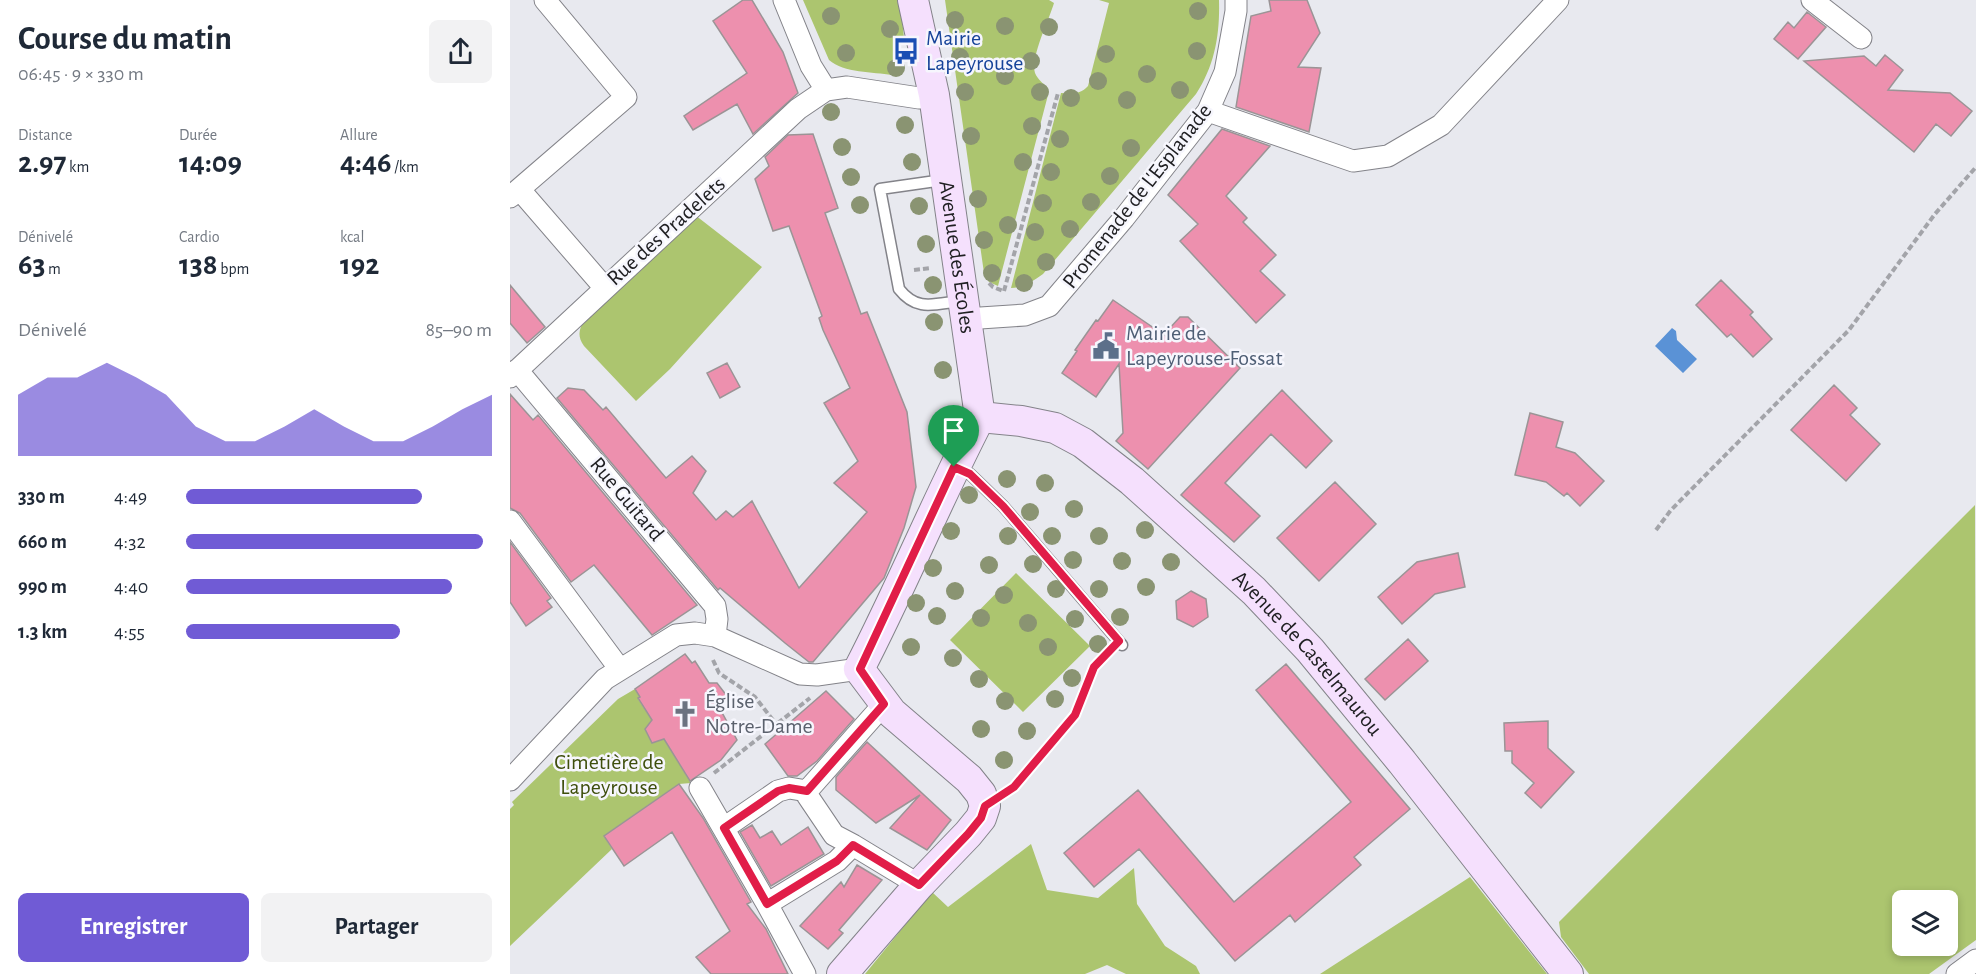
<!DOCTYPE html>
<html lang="fr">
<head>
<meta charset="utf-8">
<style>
  :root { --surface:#fff; --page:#f2f2f3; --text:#1f2937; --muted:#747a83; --accent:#705bd5 }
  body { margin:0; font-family:"Alegreya Sans",sans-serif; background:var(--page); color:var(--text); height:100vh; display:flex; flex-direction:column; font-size:22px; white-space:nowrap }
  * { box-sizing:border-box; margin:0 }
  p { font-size:20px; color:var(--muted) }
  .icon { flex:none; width:33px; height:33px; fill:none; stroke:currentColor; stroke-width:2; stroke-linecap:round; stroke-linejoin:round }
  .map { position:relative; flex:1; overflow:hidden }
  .sheet { display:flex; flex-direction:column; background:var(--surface); width:510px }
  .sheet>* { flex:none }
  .controls { position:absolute; left:1382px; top:890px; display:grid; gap:12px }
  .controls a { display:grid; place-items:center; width:66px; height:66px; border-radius:9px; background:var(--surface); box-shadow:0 3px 9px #0003; font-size:30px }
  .pin { position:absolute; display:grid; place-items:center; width:51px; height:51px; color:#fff; margin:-62px -26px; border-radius:50% 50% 50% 0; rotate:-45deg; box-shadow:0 0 6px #0007 }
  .pin .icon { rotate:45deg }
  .round { display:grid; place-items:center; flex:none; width:63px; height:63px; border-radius:9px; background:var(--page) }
  .headline { display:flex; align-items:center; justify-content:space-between; height:102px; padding:0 18px }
  h1 { font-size:33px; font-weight:700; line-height:45px }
  .stats { display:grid; grid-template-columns:repeat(3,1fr); gap:9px; height:102px; padding:6px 18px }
  .stats div { display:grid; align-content:center }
  .stats b { font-size:30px; font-weight:700 }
  .stats small { font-size:16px; font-weight:400 }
  .stats p { font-size:16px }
  .chart { height:168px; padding:12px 18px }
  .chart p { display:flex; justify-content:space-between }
  .chart svg { width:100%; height:108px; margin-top:6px; fill:var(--accent); opacity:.7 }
  .cta { display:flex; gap:12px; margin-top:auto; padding:12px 18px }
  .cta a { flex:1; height:69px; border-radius:9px; background:var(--accent); color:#fff; font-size:24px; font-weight:700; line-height:69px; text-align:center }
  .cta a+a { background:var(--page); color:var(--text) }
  ul { padding:0 18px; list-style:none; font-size:20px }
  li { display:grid; grid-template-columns:96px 72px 1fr; align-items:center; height:45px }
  li i { height:15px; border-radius:8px; background:var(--accent) }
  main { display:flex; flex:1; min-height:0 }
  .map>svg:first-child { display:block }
  .green { fill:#acc56f; fill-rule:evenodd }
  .water { fill:#5a92d6 }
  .building { fill:#ed90ae; stroke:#9b9496; stroke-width:1.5 }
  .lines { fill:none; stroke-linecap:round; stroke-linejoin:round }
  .lane-casing { stroke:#838389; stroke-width:13 }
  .street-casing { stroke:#838389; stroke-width:23 }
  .secondary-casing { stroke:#838389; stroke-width:32 }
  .path { stroke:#a3a4a9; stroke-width:4; stroke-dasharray:6 3; stroke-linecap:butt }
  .lane { stroke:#fff; stroke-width:10 }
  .street { stroke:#fff; stroke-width:21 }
  .secondary { stroke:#f5e0fd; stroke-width:30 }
  .tree { fill:#8a9472 }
  .route-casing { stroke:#fff; stroke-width:12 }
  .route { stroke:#e11d48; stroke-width:8 }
  .labels { text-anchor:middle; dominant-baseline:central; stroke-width:5; stroke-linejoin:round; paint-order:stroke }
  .transit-label { font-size:22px; fill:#164399; stroke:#f6f6fd; text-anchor:start }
  .street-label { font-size:22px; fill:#202023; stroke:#f6f6fd }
  .service-label { font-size:22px; fill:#4e5e75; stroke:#f6f6fd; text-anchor:start }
  .worship-label { font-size:22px; fill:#5b616d; stroke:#f6f6fd; text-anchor:start }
  .park-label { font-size:22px; fill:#3e4e0c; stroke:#f6f6fd }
</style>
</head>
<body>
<main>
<section class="sheet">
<div class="headline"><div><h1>Course du matin</h1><p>06:45 · 9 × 330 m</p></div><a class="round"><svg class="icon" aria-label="share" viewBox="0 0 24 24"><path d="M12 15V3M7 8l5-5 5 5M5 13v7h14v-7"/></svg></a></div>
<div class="stats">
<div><p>Distance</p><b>2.97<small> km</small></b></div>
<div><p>Durée</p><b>14:09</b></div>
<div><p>Allure</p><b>4:46<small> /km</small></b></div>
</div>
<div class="stats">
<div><p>Dénivelé</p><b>63<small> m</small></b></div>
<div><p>Cardio</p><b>138<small> bpm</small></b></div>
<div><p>kcal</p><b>192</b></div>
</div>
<div class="chart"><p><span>Dénivelé</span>85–90 m</p>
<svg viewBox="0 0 160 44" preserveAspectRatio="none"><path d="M0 44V19L10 12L20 12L30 6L40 12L50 19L60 32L70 38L80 38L90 32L100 25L110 32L120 38L130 38L140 32L150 25L160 19V44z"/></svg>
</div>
<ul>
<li><b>330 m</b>4:49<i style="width:77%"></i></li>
<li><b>660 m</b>4:32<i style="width:97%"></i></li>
<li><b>990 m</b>4:40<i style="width:87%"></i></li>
<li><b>1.3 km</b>4:55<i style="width:70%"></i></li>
</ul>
<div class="cta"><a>Enregistrer</a><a>Partager</a></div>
</section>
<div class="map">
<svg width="1466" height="974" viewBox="0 0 1466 974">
  <rect width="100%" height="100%" fill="#e8e9ef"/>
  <path class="green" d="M293,0H387L392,18L394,38H387C389,52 395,67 382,75C363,72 334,73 319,60Z
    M435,0H539L544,3C539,20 520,58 525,73C528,80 533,83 538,88V95L488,286L479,282L474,273Z
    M589,0H709C710,34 705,65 686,94L533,274C523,281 513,288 501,288L551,93C562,94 571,94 578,86L599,3Z
    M185,215L252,267L160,369L126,401L74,346C67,336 69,330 74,320Z
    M1465,505L1466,940L1419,974H1079L1051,937L1049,922ZM1392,900H1437V945H1392Z
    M506,573L580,646L513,712L440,640Z
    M125,689L130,697L128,699L142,720L135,729L142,743L154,739L181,783L169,784L94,836L102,849L0,946V809L4,805L2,802L108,699Z
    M521,844L537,890L588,898L624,868L627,904L655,946L686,966L690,974H616L597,965L575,974H355L422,892L438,907Z
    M960,877L1037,974H810Z"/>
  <path class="water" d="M1162,328L1166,331L1167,340L1187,359L1173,373L1145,346Z"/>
  <path class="building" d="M233,0H242L273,52L288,93L243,134L227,104L183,130L174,116L237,73L203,21Z
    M759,0H797L810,33L788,67L811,68L799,132L726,107L741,16L761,11Z
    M1297,12L1316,27L1288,59L1264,39L1278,22L1284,28Z
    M1375,55L1393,70L1378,90L1440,93L1462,111L1441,136L1426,124L1404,152L1294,61L1354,56L1366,66Z
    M712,129L760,146L716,196L737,218L733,222L766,255L750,271L775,295L746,323L670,241L688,224L658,195Z
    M303,134L328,208L315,213L351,314L357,312L397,412L406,487L394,528L374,578L303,662H299L275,643L210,588L208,590L47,398L58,388L74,390L93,410L96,407L156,478L182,456L196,471L183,493L206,520L216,511L223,517L242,501L289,588L357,512L324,483L348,461L314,403L340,388L313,330L309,318L312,316L279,226L263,231L245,179L259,166L255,157L278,135Z
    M1211,280L1243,312L1240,315L1262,339L1243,357L1221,334L1217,337L1186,305Z
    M0,285L35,327L17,343L0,323Z
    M603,300L657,337L658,330L670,317H678L730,368L638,469L606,441L613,433L609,364L586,397L552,373L567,351L565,350L586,320L588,321Z
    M217,363L230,387L210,398L197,373Z
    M1324,385L1347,408L1340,415L1370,444L1336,481L1281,430Z
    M772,390L822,441L796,468L761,434L715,483L750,516L724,542L671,495Z
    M0,394L23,420L28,415L187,605L142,635L84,565L61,582L10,513L0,508Z
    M1020,413L1053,422L1046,447L1065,453L1094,481L1070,506L1057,493L1054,496L1036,482L1005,475Z
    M825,482L866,524L809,581L767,538Z
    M0,542L41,598L37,601L42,607L16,626L0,602Z
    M948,553L955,587L925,594L892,624L868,597L907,562Z
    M681,591L696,599L698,617L683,627L667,619L666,601Z
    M898,639L918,661L875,700L855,679Z
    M175,654L182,663L185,661L199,683H207L217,696L209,707L227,740L211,760L180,781L154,739L142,743L135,729L142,720L128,698L130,697L125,689Z
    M776,664L900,809L844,857L851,865L785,922L780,915L725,961L629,849L584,887L554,853L628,790L724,902L841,802L746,690Z
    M316,691L344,719L307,761L287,776H278L255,744Z
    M1038,721V748L1064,772L1031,808L1015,793L1024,783L1002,763V751H995L994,723Z
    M357,742L441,820L417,850L380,828L410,795L366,823L326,790V777Z
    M169,784L193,818L241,902L237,904L256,929L278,974H201L186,957L220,931L162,832L114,866L94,836Z
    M242,825L250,838L262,831L271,845L298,827L314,854L261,886L230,832Z
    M347,865L372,880L329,930L333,933L318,949L290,926L331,882L334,887Z"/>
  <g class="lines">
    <defs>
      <path id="lane" d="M433,180L370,189L389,289C407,312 424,304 450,301
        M448,469L460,474L493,506L612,645"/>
      <path id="street" d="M274,0L301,66L316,90
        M1302,0L1351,38
        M698,111L843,161L878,156L931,125L1048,0
        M10,190L94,287
        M0,197L116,97L35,0
        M455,319L515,315L539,306L614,218L698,111L715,72L726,11V0
        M7,370L205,606L207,619L205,636
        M0,377L288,109L316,90L337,87L409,98L424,95
        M0,521L109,668
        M0,780L95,679L166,635L185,633L205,636L290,674L307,675L349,669
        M190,788L257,904L295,974
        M214,828L268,791L279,788L297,791
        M343,845L409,885
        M257,904L327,861L343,845L324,835L297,795V791L374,704
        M1447,974L1466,960"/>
      <g id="secondary">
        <path id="s1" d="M403,0L424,95L470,417"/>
        <path id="s2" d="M470,417L511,421L545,428L573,443L622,481L744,591L800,650L892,762L1058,974"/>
        <path d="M332,974L409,885L458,834L471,818L475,806L471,794L459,779L382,713L349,669C392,586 427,500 470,417"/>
      </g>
    </defs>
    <use href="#lane" class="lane-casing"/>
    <use href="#street" class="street-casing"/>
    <use href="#secondary" class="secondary-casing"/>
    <path class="path" d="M404,270L421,268
      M479,283L483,287L493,291
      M494,291L548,93
      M1146,530L1161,510L1339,330L1425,214L1466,167
      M203,660L209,673L245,697L266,724
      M204,773L300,698
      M499,791L504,787L565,715L584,667L596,655"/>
    <use href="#lane" class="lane"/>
    <use href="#street" class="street"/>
    <use href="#secondary" class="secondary"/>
  </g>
  <g class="tree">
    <circle cx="688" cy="11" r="9"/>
    <circle cx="321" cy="16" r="9"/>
    <circle cx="445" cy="20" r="9"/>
    <circle cx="495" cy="26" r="9"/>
    <circle cx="539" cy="27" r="9"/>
    <circle cx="380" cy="29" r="9"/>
    <circle cx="687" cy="51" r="9"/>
    <circle cx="336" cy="53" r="9"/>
    <circle cx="596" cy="54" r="9"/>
    <circle cx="450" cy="57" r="9"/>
    <circle cx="521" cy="61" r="9"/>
    <circle cx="386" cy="68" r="9"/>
    <circle cx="637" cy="74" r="9"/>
    <circle cx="495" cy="76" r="9"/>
    <circle cx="588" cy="81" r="9"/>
    <circle cx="670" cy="90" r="9"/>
    <circle cx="455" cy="92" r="9"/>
    <circle cx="530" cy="92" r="9"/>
    <circle cx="561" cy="98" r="9"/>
    <circle cx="617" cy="100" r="9"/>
    <circle cx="321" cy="112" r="9"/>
    <circle cx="395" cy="125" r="9"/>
    <circle cx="522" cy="126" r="9"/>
    <circle cx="461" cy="136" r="9"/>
    <circle cx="550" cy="139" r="9"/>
    <circle cx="332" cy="147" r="9"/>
    <circle cx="621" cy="148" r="9"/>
    <circle cx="402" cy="162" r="9"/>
    <circle cx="513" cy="162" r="9"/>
    <circle cx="541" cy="172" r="9"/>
    <circle cx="600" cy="176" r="9"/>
    <circle cx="341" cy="177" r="9"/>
    <circle cx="468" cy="199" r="9"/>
    <circle cx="581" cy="202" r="9"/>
    <circle cx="533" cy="203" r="9"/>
    <circle cx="350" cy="205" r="9"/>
    <circle cx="409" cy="206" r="9"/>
    <circle cx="498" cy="225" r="9"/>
    <circle cx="560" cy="229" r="9"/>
    <circle cx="525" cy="232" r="9"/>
    <circle cx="474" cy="240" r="9"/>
    <circle cx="416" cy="244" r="9"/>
    <circle cx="536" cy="262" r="9"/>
    <circle cx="482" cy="273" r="9"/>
    <circle cx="514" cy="283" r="9"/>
    <circle cx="423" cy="285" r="9"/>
    <circle cx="424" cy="322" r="9"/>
    <circle cx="433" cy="370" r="9"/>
    <circle cx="497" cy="479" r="9"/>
    <circle cx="535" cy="483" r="9"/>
    <circle cx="459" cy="495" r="9"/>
    <circle cx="564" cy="509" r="9"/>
    <circle cx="520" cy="512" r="9"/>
    <circle cx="635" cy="530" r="9"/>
    <circle cx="441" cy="531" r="9"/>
    <circle cx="498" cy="536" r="9"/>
    <circle cx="542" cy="536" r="9"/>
    <circle cx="589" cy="536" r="9"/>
    <circle cx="563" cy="560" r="9"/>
    <circle cx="612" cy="561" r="9"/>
    <circle cx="661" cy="562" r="9"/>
    <circle cx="523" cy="564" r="9"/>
    <circle cx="479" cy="565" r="9"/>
    <circle cx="423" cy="568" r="9"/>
    <circle cx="636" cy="587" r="9"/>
    <circle cx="546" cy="589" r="9"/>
    <circle cx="589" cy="589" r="9"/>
    <circle cx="445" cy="591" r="9"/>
    <circle cx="494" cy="595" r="9"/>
    <circle cx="406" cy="603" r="9"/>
    <circle cx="427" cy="616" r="9"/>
    <circle cx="610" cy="617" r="9"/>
    <circle cx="471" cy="618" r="9"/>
    <circle cx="565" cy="619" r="9"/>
    <circle cx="518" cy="623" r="9"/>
    <circle cx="588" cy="644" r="9"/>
    <circle cx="401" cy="647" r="9"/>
    <circle cx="538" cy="647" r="9"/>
    <circle cx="443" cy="658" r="9"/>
    <circle cx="562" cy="678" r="9"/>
    <circle cx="469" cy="679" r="9"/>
    <circle cx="545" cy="699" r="9"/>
    <circle cx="495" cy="701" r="9"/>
    <circle cx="471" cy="729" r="9"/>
    <circle cx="517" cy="731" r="9"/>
    <circle cx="494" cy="760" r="9"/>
  </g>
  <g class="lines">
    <defs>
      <path id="route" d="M444,467L460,474L493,506L609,641L584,667L565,715L504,787L475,806L471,818L458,834L409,885L343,845L327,861L257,904L214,828L268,791L279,788L297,791L374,704L350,669Z"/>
    </defs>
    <use href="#route" class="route-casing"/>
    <use href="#route" class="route"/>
  </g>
  <defs>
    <symbol id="bus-bare" viewBox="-9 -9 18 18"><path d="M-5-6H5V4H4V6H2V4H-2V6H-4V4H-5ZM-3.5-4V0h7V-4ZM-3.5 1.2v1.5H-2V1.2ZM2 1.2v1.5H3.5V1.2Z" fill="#1a4fb4" stroke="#f6f6fd" stroke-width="2.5" paint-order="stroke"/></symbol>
    <symbol id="civic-bare" viewBox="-9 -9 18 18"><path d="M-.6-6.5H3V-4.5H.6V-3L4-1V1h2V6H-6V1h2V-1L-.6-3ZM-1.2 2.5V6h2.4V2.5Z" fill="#5c6f8a" stroke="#f6f6fd" stroke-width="2.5" paint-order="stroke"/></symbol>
    <symbol id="church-bare" viewBox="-9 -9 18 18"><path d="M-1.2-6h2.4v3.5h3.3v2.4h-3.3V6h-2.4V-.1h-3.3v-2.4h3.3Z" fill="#6b7280" stroke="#f6f6fd" stroke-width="2.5" paint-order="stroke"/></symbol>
  </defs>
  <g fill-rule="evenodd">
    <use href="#bus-bare" x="377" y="32" width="38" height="38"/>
    <use href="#civic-bare" x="577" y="327" width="38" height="38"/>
    <use href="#church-bare" x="156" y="695" width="38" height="38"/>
  </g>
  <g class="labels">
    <g class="transit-label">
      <text x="416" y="38">Mairie<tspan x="416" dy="25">Lapeyrouse</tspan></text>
    </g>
    <g class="street-label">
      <text transform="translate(627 196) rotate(-52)">Promenade de L'Esplanade</text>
      <text transform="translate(156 231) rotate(-42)">Rue des Pradelets</text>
      <text stroke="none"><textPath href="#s1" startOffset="261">Avenue des Écoles</textPath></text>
      <text transform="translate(117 499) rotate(50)">Rue Guitard</text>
      <text stroke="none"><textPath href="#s2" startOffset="416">Avenue de Castelmaurou</textPath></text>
    </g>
    <g class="service-label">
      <text x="616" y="333">Mairie de<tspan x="616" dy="25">Lapeyrouse-Fossat</tspan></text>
    </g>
    <g class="worship-label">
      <text x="195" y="701">Église<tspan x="195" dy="25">Notre-Dame</tspan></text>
    </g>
    <g class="park-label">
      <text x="99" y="762">Cimetière de<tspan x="99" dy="25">Lapeyrouse</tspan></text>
    </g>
  </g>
</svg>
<div class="controls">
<a><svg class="icon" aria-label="layers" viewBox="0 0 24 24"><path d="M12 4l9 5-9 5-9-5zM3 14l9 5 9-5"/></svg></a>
</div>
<div class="pin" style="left:444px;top:467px;background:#1e9e55"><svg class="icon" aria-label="arrive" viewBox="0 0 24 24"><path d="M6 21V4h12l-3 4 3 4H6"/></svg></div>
</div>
</main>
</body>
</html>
